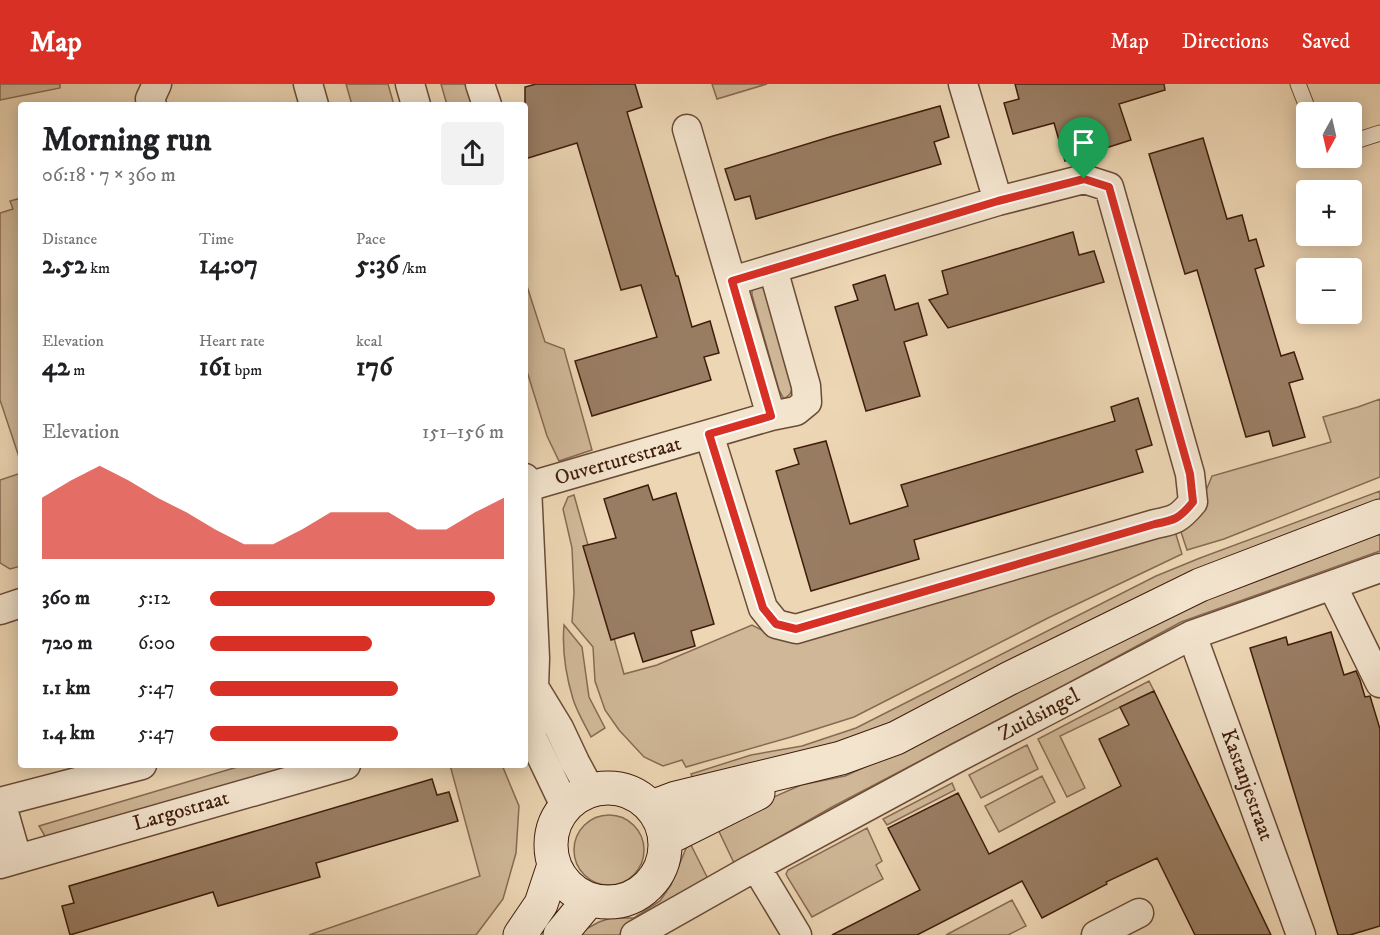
<!DOCTYPE html>
<html lang="en">
<head>
<meta charset="utf-8">
<style>
  :root { --surface:#fff; --page:#f2f2f2; --text:#202124; --muted:#757577; --accent:#d93025 }
  body { margin:0; font-family:"IM FELL DW Pica",serif; background:var(--page); color:var(--text); height:100vh; display:flex; flex-direction:column; font-size:22px; white-space:nowrap }
  * { box-sizing:border-box; margin:0 }
  p { font-size:20px; color:var(--muted) }
  .icon { flex:none; width:33px; height:33px; fill:none; stroke:currentColor; stroke-width:2; stroke-linecap:round; stroke-linejoin:round }
  .map { position:relative; flex:1; overflow:hidden }
  .drawer { position:absolute; left:18px; top:18px; width:510px; height:666px; display:flex; flex-direction:column; background:var(--surface); border-radius:6px; box-shadow:0 3px 15px #0003 }
  .drawer>* { flex:none }
  .needle { width:39px; rotate:188deg }
  .fabs { position:absolute; left:1296px; top:18px; display:grid; gap:12px }
  .fabs a { display:grid; place-items:center; width:66px; height:66px; border-radius:6px; background:var(--surface); box-shadow:0 3px 15px #0003; font-size:30px }
  .pin { position:absolute; display:grid; place-items:center; width:51px; height:51px; color:#fff; margin:-62px -26px; border-radius:50% 50% 50% 0; rotate:-45deg; box-shadow:0 0 6px #0007 }
  .pin .icon { rotate:45deg }
  .round { display:grid; place-items:center; flex:none; width:63px; height:63px; border-radius:6px; background:var(--page) }
  .head { display:flex; align-items:center; justify-content:space-between; height:102px; padding:0 24px }
  h1 { font-size:33px; font-weight:700; line-height:45px }
  .metrics { display:grid; grid-template-columns:repeat(3,1fr); gap:9px; height:102px; padding:6px 24px }
  .metrics div { display:grid; align-content:center }
  .metrics b { font-size:26px; font-weight:700 }
  .metrics small { font-size:16px; font-weight:400 }
  .metrics p { font-size:16px }
  .chart { height:168px; padding:12px 24px }
  .chart p { display:flex; justify-content:space-between }
  .chart svg { width:100%; height:108px; margin-top:6px; fill:var(--accent); opacity:.7 }
  ul { padding:0 24px; list-style:none; font-size:20px }
  li { display:grid; grid-template-columns:96px 72px 1fr; align-items:center; height:45px }
  li i { height:15px; border-radius:8px; background:var(--accent) }
  header { display:flex; align-items:center; gap:36px; box-sizing:border-box; height:84px; padding:0 30px; background:var(--accent); color:#fff }
  header strong { font-size:28px }
  nav { display:flex; gap:33px; margin-inline-start:auto; font-size:21px }
  .map>svg:first-child { display:block }
  .green { fill:#cfb797; stroke:#876a52; stroke-width:1.5 }
  .building { fill:#997d63; stroke:#3f1d0c; stroke-width:1.5 }
  .lines { fill:none; stroke-linecap:round; stroke-linejoin:round }
  .lane-casing { stroke:#6a4b36; stroke-width:17 }
  .street-casing { stroke:#6a4b36; stroke-width:31 }
  .secondary-casing { stroke:#3f1d0c; stroke-width:35 }
  .lane { stroke:#f3e4ce; stroke-width:15 }
  .street { stroke:#f3e4ce; stroke-width:28 }
  .secondary { stroke:#f3e4ce; stroke-width:33 }
  .route-casing { stroke:#fff; stroke-width:12 }
  .route { stroke:#d93025; stroke-width:8 }
  .labels { text-anchor:middle; dominant-baseline:central; stroke-width:4.5; stroke-linejoin:round; paint-order:stroke }
  .street-label { font-size:21px; fill:#3f1d0c; stroke:#f3e4ce }
</style>
</head>
<body>
<header>
<strong>Map</strong>
<nav><a>Map</a><a>Directions</a><a>Saved</a></nav>
</header>
<div class="map">
<svg width="1380" height="851" viewBox="0 0 1380 851">
  <rect width="100%" height="100%" fill="#edd6b4"/>
  <filter id="stains"><feTurbulence type="fractalNoise" baseFrequency=".00333" numOctaves="4"/><feColorMatrix values="0 0 0 0 .2 0 0 0 0 .09 0 0 0 0 .02 0 0 0 .5 -.17"/></filter>
  <radialGradient id="worn" r=".72"><stop offset=".6" stop-color="#630" stop-opacity="0"/><stop offset="1" stop-color="#630" stop-opacity=".3"/></radialGradient>
  <path class="green" d="M0,0H60V4L0,16Z
    M346,0H388L394,21H352Z
    M441,0H469L474,21H447Z
    M712,0H767L717,15Z
    M21,114V379L0,316V129L13,125L10,117Z
    M525,196L545,258L564,265L592,366L559,377L547,352L525,281Z
    M763,200L794,300L790,310L784,315L779,306L752,211V203Z
    M1380,315V393L1224,455L1187,466L1179,442L1200,421L1212,392L1331,358L1323,333L1358,323Z
    M21,389V482L10,485L0,479V396Z
    M1380,407V419L859,655L694,697L691,690L751,671L802,662L856,644L1156,492L1200,474Z
    M574,411L624,590L657,581L752,541L777,554L792,555L940,518L1174,444L1182,470L1048,534L854,633L791,653L686,683L682,676L663,682L644,673L619,646L605,626L595,597L593,563L572,538L574,509L572,464L563,425L568,413Z
    M1380,450V467L1181,538L1067,600L832,723L734,779L715,739L801,701L845,692L925,656L1210,511Z
    M564,541L582,563L589,613L605,644L591,653C585,641 577,628 573,615C566,592 562,565 564,541Z
    M1149,597L1154,607L1060,652L1085,704L1067,713L1038,655Z
    M1027,661L1038,685L981,714L969,691Z
    M244,681H307L49,759L39,742Z
    M450,681H502L519,722L516,769L503,815L476,851H309L480,792Z
    M1042,692L1055,718L999,748L985,722Z
    M952,699L955,706L887,741L883,735Z
    M574 766a35 35 0 1 1 70 0a35 35 0 1 1-70 0Z
    M867,744L882,777L876,781L883,795L812,833L788,794L786,790L788,786Z
    M689,757L708,795L625,851H575L599,838L611,834H634L660,817L671,801Z
    M1012,816L1026,842L1008,851H946Z"/>
  <path class="building" d="M536,0H635L642,23L627,28L676,192H678L692,243L710,237L719,269L704,273L711,296L592,332L575,277L657,253L641,201L621,206L577,59L525,75V3Z
    M1015,0H1164L1165,6L1119,20L1131,56L1065,77L1054,39L1013,50L1004,19L1019,15Z
    M940,22L949,53L934,58L941,80L756,135L750,112L735,116L725,85L833,52Z
    M1203,54L1227,135L1242,131L1249,157L1256,155L1264,182L1255,185L1281,272L1294,268L1303,295L1289,299L1305,353L1273,362L1269,347L1246,353L1197,186L1185,190L1149,70Z
    M1073,148L1079,171L1094,167L1104,198L948,244L929,216L948,210L942,187Z
    M885,191L895,226L918,219L927,251L904,258L920,312L866,327L835,223L858,216L853,201Z
    M1138,314L1152,361L1136,366L1143,388L914,456L919,475L811,507L776,387L799,380L794,365L826,357L850,440L908,422L901,401L1115,337L1111,323Z
    M648,401L653,416L676,409L714,540L691,547L695,562L643,578L634,549L611,556L583,462L616,454L604,415Z
    M1331,548L1344,591L1356,587L1360,596L1365,613L1370,612L1380,645V842L1350,851H1338L1250,564L1286,553L1288,561Z
    M1154,607L1271,851H1195L1157,774L1106,798L1107,800L1042,834L1022,797L917,851H832L920,806L888,744L958,709L989,770L1121,702L1099,655L1129,641L1120,623Z
    M432,695L437,711L449,708L458,737L316,779L320,793L218,822L213,808L70,851L62,822L74,819L69,802Z"/>
  <g class="lines">
    <defs>
      <path id="lane" d="M1298,0L1309,28
        M1352,58L1380,49"/>
      <path id="street" d="M308,0L314,21
        M410,0L416,21
        M480,0L487,21
        M963,0L998,117
        M152,21L150,15L157,0
        M771,332L796,327L807,318L806,302L773,185
        M709,350L763,524L776,540L796,545L1155,440C1175,436 1179,435 1193,418L1190,390L1109,103L1084,95L998,117L732,197
        M525,394L527,403L535,574L534,603L528,620L532,653L565,722
        M527,403L771,332L687,45
        M1332,501L1380,599
        M0,526L21,519
        M1192,551L1301,851
        M534,603L559,644L575,678L590,706
        M0,718L142,681
        M1,718L17,774
        M0,780L346,681
        M756,783L797,851
        M635,851L748,787L955,675L1192,551L1380,484
        M1096,851L1139,829"/>
      <path id="secondary" d="M551 761a57 57 0 1 1 114 0a57 57 0 1 1-114 0Z
        M652,723L676,714L841,674L896,654L1008,595L1200,501L1380,432
        M666,755L758,709
        M520,851L541,820L554,781
        M560,851L589,816"/>
    </defs>
    <use href="#lane" class="lane-casing"/>
    <use href="#street" class="street-casing"/>
    <use href="#secondary" class="secondary-casing"/>
    <use href="#lane" class="lane"/>
    <use href="#street" class="street"/>
    <use href="#secondary" class="secondary"/>
  </g>
  <g class="lines">
    <defs>
      <path id="route" d="M1084,95L1109,103L1190,390L1193,418C1179,435 1175,436 1155,440L796,545L776,540L763,524L709,350L771,332L732,197L998,117Z"/>
    </defs>
    <use href="#route" class="route-casing"/>
    <use href="#route" class="route"/>
  </g>
  <g class="labels">
    <g class="street-label">
      <text transform="translate(618 377) rotate(-16)">Ouverturestraat</text>
      <text transform="translate(1039 631) rotate(-28)">Zuidsingel</text>
      <text transform="translate(1247 701) rotate(70)">Kastanjestraat</text>
      <text transform="translate(181 727) rotate(-16)">Largostraat</text>
    </g>
  </g>
  <rect width="100%" height="100%" filter="url(#stains)"/>
  <rect width="100%" height="100%" fill="url(#worn)"/>
</svg>
<div class="fabs">
<a><svg class="needle" viewBox="-14 -14 28 28"><path d="M0-13l5 13h-10z" fill="#e53935"/><path d="M0 13l5-13h-10z" fill="#757577"/></svg></a>
<a>+</a>
<a>−</a>
</div>
<div class="pin" style="left:1084px;top:95px;background:#1e9e55"><svg class="icon" aria-label="arrive" viewBox="0 0 24 24"><path d="M6 21V4h12l-3 4 3 4H6"/></svg></div>
<section class="drawer">
<div class="head"><div><h1>Morning run</h1><p>06:18 · 7 × 360 m</p></div><a class="round"><svg class="icon" aria-label="share" viewBox="0 0 24 24"><path d="M12 15V3M7 8l5-5 5 5M5 13v7h14v-7"/></svg></a></div>
<div class="metrics">
<div><p>Distance</p><b>2.52<small> km</small></b></div>
<div><p>Time</p><b>14:07</b></div>
<div><p>Pace</p><b>5:36<small> /km</small></b></div>
</div>
<div class="metrics">
<div><p>Elevation</p><b>42<small> m</small></b></div>
<div><p>Heart rate</p><b>161<small> bpm</small></b></div>
<div><p>kcal</p><b>176</b></div>
</div>
<div class="chart"><p><span>Elevation</span>151–156 m</p>
<svg viewBox="0 0 160 44" preserveAspectRatio="none"><path d="M0 44V19L10 12L20 6L30 12L40 19L50 25L60 32L70 38L80 38L90 32L100 25L110 25L120 25L130 32L140 32L150 25L160 19V44z"/></svg>
</div>
<ul>
<li><b>360 m</b>5:12<i style="width:97%"></i></li>
<li><b>720 m</b>6:00<i style="width:55%"></i></li>
<li><b>1.1 km</b>5:47<i style="width:64%"></i></li>
<li><b>1.4 km</b>5:47<i style="width:64%"></i></li>
</ul>
</section>
</div>
</body>
</html>
